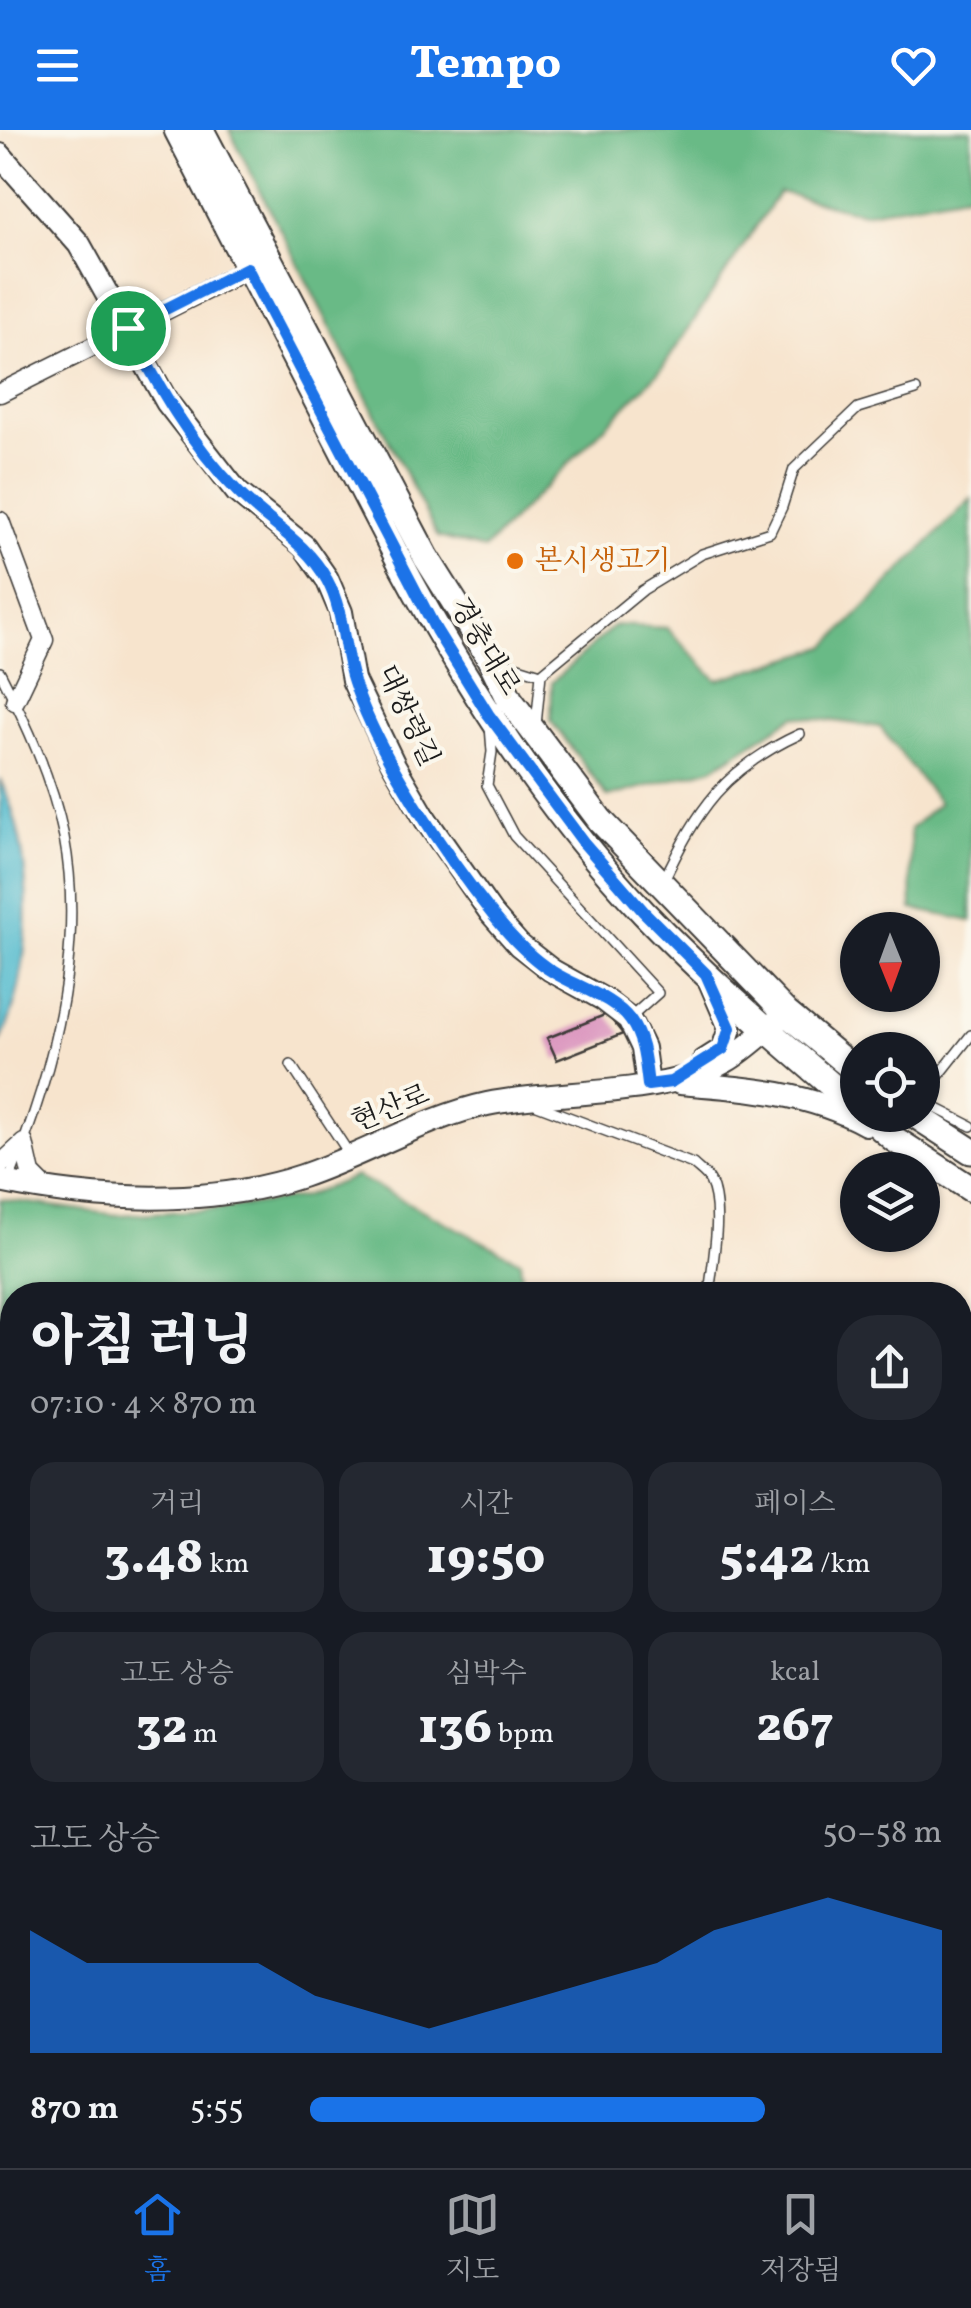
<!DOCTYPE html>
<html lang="ko">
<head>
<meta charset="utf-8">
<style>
  :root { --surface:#171b24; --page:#242831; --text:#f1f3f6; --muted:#9ea1a6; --line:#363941; --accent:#1a73e8 }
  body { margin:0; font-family:Vollkorn,"Noto Serif KR",serif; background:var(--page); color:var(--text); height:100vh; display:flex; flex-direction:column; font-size:38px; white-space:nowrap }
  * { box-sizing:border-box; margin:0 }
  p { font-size:32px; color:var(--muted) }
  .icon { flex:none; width:55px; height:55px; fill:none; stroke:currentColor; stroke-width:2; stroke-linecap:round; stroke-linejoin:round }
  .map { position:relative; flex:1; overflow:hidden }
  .drawer { position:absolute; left:0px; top:1152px; width:972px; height:888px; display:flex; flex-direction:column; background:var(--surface); border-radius:40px 40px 0 0; box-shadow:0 2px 8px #0004 }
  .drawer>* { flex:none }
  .needle { width:65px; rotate:179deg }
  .buttons { position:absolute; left:840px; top:782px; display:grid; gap:20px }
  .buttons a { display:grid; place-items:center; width:100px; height:100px; border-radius:50%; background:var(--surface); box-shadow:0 2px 8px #0004; font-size:50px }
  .pin { position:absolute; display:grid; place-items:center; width:85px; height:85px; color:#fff; margin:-42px; border:5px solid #fff; border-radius:50%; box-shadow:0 2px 10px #0007 }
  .round { display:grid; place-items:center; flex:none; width:105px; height:105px; border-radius:40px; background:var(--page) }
  .headline { display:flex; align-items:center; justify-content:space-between; height:170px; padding:0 30px }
  h1 { font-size:55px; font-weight:800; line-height:75px }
  .figures { display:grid; grid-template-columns:repeat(3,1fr); gap:15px; height:170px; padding:10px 30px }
  .figures div { display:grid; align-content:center; border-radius:25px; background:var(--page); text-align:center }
  .figures b { font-size:50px; font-weight:800 }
  .figures small { font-size:28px; font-weight:400 }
  .figures p { font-size:28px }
  .chart { height:280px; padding:20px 30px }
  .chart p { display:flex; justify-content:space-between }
  .chart svg { width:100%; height:180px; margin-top:10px; fill:var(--accent); opacity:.7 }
  ul { padding:0 30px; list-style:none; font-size:32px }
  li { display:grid; grid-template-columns:160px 120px 1fr; align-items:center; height:75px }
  li i { height:25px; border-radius:12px; background:var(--accent) }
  header { display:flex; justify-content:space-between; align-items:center; height:130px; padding:0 30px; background:var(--accent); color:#fff; font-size:45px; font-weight:800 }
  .menu { display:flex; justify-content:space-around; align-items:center; height:140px; border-top:2px solid var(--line); background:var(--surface); font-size:28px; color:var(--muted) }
  .menu a { display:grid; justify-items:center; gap:5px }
  .menu .current { color:var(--accent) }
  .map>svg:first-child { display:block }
  .forest { fill:#69ba86; stroke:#426b51; stroke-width:2.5 }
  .water { fill:#50b9cd; stroke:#366a74; stroke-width:2.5 }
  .building { fill:#da93bd }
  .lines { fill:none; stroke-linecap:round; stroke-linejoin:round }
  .lane-casing { stroke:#3d3a37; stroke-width:12 }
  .street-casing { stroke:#3d3a37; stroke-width:21 }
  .secondary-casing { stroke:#3d3a37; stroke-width:26 }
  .primary-casing { stroke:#3d3a37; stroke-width:29 }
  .path { stroke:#3d3a37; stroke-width:2.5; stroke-dasharray:2.5 8; stroke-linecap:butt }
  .lane { stroke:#fff; stroke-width:9 }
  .street { stroke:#fff; stroke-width:18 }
  .secondary { stroke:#fff; stroke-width:22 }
  .primary { stroke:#fff; stroke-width:25 }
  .route-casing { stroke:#fff; stroke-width:20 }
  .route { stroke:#1a73e8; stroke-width:12 }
  .food-dot { fill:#e8710a; stroke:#fbf7ec; stroke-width:4 }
  .labels { text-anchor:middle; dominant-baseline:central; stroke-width:8; stroke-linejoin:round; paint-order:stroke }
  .food-label { font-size:28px; fill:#c56008; stroke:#fbf7ec; text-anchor:start }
  .street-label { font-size:28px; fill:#1c1c1c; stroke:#fbf7ec }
</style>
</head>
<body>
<header><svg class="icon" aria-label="menu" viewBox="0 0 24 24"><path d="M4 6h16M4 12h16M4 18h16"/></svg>Tempo<svg class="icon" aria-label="heart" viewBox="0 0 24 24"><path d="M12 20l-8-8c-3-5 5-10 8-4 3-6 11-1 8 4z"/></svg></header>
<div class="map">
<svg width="971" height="2038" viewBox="0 0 971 2038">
  <rect width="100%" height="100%" fill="#fbf7ec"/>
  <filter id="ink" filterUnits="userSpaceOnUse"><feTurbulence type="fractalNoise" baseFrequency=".01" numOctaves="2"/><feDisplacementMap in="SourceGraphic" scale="20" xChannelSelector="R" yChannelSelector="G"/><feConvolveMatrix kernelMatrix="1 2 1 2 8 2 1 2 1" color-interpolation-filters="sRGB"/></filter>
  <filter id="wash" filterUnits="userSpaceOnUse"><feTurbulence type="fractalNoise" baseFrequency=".0048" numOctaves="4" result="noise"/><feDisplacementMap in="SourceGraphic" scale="40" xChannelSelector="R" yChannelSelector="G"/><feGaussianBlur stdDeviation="2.25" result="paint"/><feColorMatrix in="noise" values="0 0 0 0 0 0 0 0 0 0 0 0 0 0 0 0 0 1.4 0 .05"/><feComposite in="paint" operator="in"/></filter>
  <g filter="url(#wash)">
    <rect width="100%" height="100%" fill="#f7e4cd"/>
    <path class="forest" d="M229,0H971V63L863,83L779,62L662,239L484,419L438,407Z
      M971,369V791L912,779L910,699L939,673L880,597L795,586L713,638L608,667L551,591L552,552L615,495L667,498L717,550L826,517Z
      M356,1046L520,1131L524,1165H12V2028H960V1528L971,1530V2038H0V1069L117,1085L223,1079L303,1067Z"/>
    <path class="water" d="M0,649C36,724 35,838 0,913Z"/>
    <g id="blocks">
      <path class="building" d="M607,884L623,904L557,930L547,908Z"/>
    </g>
  </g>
  <g filter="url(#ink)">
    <use href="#blocks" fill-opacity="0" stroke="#3d3a37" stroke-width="2.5"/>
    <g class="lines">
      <defs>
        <path id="lane" d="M496,530L541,544
          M0,542C27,594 52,649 64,707C86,822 52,946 8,1052
          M536,595L541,544L643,460L702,424L770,402L782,377L794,339L858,278L916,260
          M490,596L492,622L487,655L514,706L658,863L629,889
          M663,752C698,678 724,639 800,604
          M291,935L350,1025
          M922,967L971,905
          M922,971L971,996
          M537,975L693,1034C699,1040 706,1044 710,1051C724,1078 712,1135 709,1165
          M960,1187L971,1191"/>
        <path id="street" d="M0,263L258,134
          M0,391L44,510L15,571
          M24,1013L31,1044L47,1060
          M0,1035L24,1013"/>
        <path id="secondary" d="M0,25L79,114L167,272L237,362L304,416L327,449L341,482L353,550L394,635L426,690L491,783L519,815L551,840L603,869L629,889L643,918L648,955
          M704,931L723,919L730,898L709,849
          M680,953C745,958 808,962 866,994
          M0,1051C94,1071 209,1077 302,1046C362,1026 426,987 487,974C561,959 661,968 726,931C745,920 763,903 780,888"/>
        <path id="primary" d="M177,0L401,434C467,557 548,681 644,783C711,853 784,915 858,978
          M201,0L426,427L489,527L510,570L600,690L786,883L858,943
          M866,985L894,1009L971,1059
          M915,985L971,1021"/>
      </defs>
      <use href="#lane" class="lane-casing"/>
      <use href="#street" class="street-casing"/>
      <use href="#secondary" class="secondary-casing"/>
      <use href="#primary" class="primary-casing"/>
      <path class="path" d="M0,1518L12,1533
        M0,1722L12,1701
        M282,2028L288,2038"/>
      <use href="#lane" class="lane"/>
      <use href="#street" class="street"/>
      <use href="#secondary" class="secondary"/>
      <use href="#primary" class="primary"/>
    </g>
  </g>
  <g class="lines" filter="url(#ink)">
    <defs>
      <path id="route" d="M247,138L436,500L488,584L584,713L644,782L706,844L730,898L723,919L671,952L648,955C645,932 644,909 630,890C613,867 577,857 553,842C530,828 510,806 493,785C446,727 377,623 354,552C342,518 345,483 327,450C305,410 267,393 237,361C190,313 158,256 128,198Z"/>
    </defs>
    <use href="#route" class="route-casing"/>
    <use href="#route" class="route"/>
  </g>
  <circle class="food-dot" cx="515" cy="431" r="10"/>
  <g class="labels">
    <g class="food-label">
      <text x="535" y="431">본시생고기</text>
    </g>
    <g class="street-label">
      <text transform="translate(484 517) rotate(59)">경충대로</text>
      <text transform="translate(407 586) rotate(65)">대쌍령길</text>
      <text transform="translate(391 979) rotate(-22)">현산로</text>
    </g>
  </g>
</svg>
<div class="buttons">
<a><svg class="needle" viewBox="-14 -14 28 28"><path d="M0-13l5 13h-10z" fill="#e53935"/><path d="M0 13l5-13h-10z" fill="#9ea1a6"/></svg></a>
<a><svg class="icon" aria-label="locate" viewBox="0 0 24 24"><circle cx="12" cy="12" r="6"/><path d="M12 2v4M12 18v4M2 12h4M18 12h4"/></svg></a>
<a><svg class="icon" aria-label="layers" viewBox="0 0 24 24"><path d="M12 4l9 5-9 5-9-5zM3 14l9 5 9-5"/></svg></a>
</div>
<div class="pin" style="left:128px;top:198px;background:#1e9e55"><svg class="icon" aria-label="arrive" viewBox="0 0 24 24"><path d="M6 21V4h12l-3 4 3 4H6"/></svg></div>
<section class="drawer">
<div class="headline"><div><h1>아침 러닝</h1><p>07:10 · 4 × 870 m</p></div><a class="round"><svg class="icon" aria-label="share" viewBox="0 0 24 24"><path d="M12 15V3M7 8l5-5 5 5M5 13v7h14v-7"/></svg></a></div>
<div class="figures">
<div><p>거리</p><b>3.48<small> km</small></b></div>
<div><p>시간</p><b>19:50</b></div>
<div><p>페이스</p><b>5:42<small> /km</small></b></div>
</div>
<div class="figures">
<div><p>고도 상승</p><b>32<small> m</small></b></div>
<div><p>심박수</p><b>136<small> bpm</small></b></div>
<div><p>kcal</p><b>267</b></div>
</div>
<div class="chart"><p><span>고도 상승</span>50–58 m</p>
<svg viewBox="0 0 160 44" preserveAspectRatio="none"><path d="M0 44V14L10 22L20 22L30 22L40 22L50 30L60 34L70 38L80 34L90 30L100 26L110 22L120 14L130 10L140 6L150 10L160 14V44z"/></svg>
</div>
<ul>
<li><b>870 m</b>5:55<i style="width:72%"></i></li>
</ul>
</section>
</div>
<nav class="menu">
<a class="current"><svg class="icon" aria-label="home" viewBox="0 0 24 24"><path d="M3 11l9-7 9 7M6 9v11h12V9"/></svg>홈</a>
<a><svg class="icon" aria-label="map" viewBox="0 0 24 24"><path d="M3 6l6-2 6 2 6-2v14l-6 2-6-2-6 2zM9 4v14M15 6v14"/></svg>지도</a>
<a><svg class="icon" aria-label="saved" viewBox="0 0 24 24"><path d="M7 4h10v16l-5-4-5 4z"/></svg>저장됨</a>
</nav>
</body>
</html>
